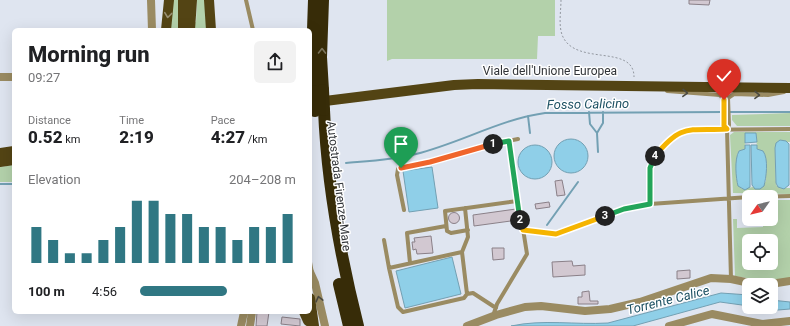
<!DOCTYPE html>
<html lang="en">
<head>
<meta charset="utf-8">
<style>
  :root { --surface:#fff; --page:#f2f2f2; --text:#202124; --muted:#757577; --accent:#307783 }
  body { margin:0; font-family:Roboto,sans-serif; background:var(--page); color:var(--text); height:100vh; display:flex; flex-direction:column; font-size:15px; white-space:nowrap }
  * { box-sizing:border-box; margin:0 }
  p { font-size:13px; color:var(--muted) }
  .icon { flex:none; width:22px; height:22px; fill:none; stroke:currentColor; stroke-width:2; stroke-linecap:round; stroke-linejoin:round }
  .map { position:relative; flex:1; overflow:hidden }
  .side { position:absolute; left:12px; top:28px; width:300px; height:286px; display:flex; flex-direction:column; background:var(--surface); border-radius:6px; box-shadow:0 4px 16px #0002 }
  .side>* { flex:none }
  .needle { width:26px; rotate:236deg }
  .buttons { position:absolute; left:742px; top:190px; display:grid; gap:8px }
  .buttons a { display:grid; place-items:center; width:36px; height:36px; border-radius:6px; background:var(--surface); box-shadow:0 4px 16px #0002; font-size:20px }
  .pin { position:absolute; display:grid; place-items:center; width:34px; height:34px; color:#fff; margin:-41px -17px; border-radius:50% 50% 50% 0; rotate:-45deg; box-shadow:0 0 4px #0007 }
  .pin .icon { rotate:45deg }
  .km { position:absolute; width:20px; height:20px; margin:-10px; border-radius:50%; background:#222; color:#fff; font-size:11px; line-height:20px; text-align:center }
  .round { display:grid; place-items:center; flex:none; width:42px; height:42px; border-radius:6px; background:var(--page) }
  .overview { display:flex; align-items:center; justify-content:space-between; height:68px; padding:0 16px }
  h1 { font-size:22px; font-weight:800; line-height:30px }
  .stats { display:grid; grid-template-columns:repeat(3,1fr); gap:6px; height:68px; padding:4px 16px }
  .stats div { display:grid; align-content:center }
  .stats b { font-size:17px; font-weight:800 }
  .stats small { font-size:11px; font-weight:400 }
  .stats p { font-size:11px }
  .chart { height:112px; padding:8px 16px }
  .chart p { display:flex; justify-content:space-between }
  .chart svg { width:100%; height:72px; margin-top:4px; stroke:var(--accent); stroke-width:6 }
  ul { padding:0 16px; list-style:none; font-size:13px }
  li { display:grid; grid-template-columns:64px 48px 1fr; align-items:center; height:30px }
  li i { height:10px; border-radius:5px; background:var(--accent) }
  .map>svg:first-child { display:block }
  .green { fill:#b3d1aa; fill-rule:evenodd }
  .water { fill:#8fcfe8; stroke:#73a0b3 }
  .lines { fill:none; stroke-linecap:round; stroke-linejoin:round }
  .stream { stroke:#73a0b3; stroke-width:2 }
  .building { fill:#d2c8d1; stroke:#8a8088 }
  .path { stroke:#92979f; stroke-width:1; stroke-dasharray:2 2; stroke-linecap:butt }
  .lane { stroke:#9a8b62; stroke-width:4 }
  .street { stroke:#9a8b62; stroke-width:8 }
  .primary { stroke:#534414; stroke-width:10 }
  .highway { stroke:#372c08; stroke-width:12 }
  .highway-bridge { stroke:#372c08; stroke-width:12 }
  .oneway { stroke:#988f72 }
  .oneway2 { stroke:#7d765e }
  .oneway3 { stroke:#4b4a42 }
  .split-1-casing { stroke:#fff; stroke-width:8 }
  .split-2-casing { stroke:#fff; stroke-width:8 }
  .split-3-casing { stroke:#fff; stroke-width:8 }
  .split-4-casing { stroke:#fff; stroke-width:8 }
  .split-5-casing { stroke:#fff; stroke-width:8 }
  .split-1 { stroke:#f0652b; stroke-width:5 }
  .split-2 { stroke:#22a559; stroke-width:5 }
  .split-3 { stroke:#f5b400; stroke-width:5 }
  .split-4 { stroke:#22a559; stroke-width:5 }
  .split-5 { stroke:#f5b400; stroke-width:5 }
  .labels { text-anchor:middle; dominant-baseline:central; stroke-width:3; stroke-linejoin:round; paint-order:stroke }
  .street-label { font-size:12px; fill:#313438; stroke:#fff }
  .water-label { font-size:13px; font-style:italic; fill:#1d5163; stroke:#fff }
</style>
</head>
<body>
<div class="map">
<svg width="790" height="326" viewBox="0 0 790 326">
  <rect width="100%" height="100%" fill="#dfe5f0"/>
  <path class="green" d="M173,0H179L178,24L196,22L197,0H205L207,30H170Z
    M387,0H555V36H538L537,59H392L387,61Z
    M790,113V126H737L732,120V115Z
    M734,132H790V142C784,142 778,141 775,148L776,185L780,188H790V194L733,193L730,135ZM745,133H756L757,149L764,153L766,181L758,189L753,187L742,189L737,182V155L739,151L745,150Z
    M14,165V182H0V167Z
    M774,200H790V280L769,282L735,276L733,219H737V228L763,227V219H771L772,203ZM749,241H771V263H749Z"/>
  <path class="water" d="M745,133H756L757,142L745,143Z
    M554 156a17 17 0 1 1 34 0a17 17 0 1 1-34 0Z
    M780,140L786,141L789,144V185L784,189L778,187L776,183L775,148L776,143Z
    M518 162a17 17 0 1 1 34 0a17 17 0 1 1-34 0Z
    M745,145H750V187L745,190L738,186C736,178 734,160 739,151L745,149Z
    M751,145H757V149L763,151C769,159 766,178 764,186L760,189H755L752,185Z
    M432,167L438,208L409,212L403,171Z
    M452,257L461,294L405,308L396,271Z
    M721,293L749,295V307H771V300L790,302V309L778,310L720,302L633,326H511C543,319 575,325 608,323Z"/>
  <g class="lines">
    <path class="stream" d="M589,112L590,124L597,133L598,152
      M728,112H790
      M528,116L530,133
      M597,133L603,123V112
      M346,163C370,161 393,160 416,154C460,143 501,119 545,113L724,112
      M0,184H14
      M547,225L578,182"/>
  </g>
  <path class="building" d="M689,0H710L709,5L689,4Z
    M562,180L565,195L557,196L555,181Z
    M549,202L550,207L536,209L535,204Z
    M516,209L518,220L474,226L473,215Z
    M448.5 218a5.5 5.5 0 1 1 11 0a5.5 5.5 0 1 1-11 0Z
    M431,236L433,253L417,254L416,249L413,250L412,242H415L414,238Z
    M492,248H504V259L493,260Z
    M572,261L573,266L585,265V275L553,277L552,262Z
    M690,270V278L677,279V271Z
    M589,291L590,301H598V304H578V297H582V292Z
    M257,312H269L267,326H256Z
    M282,317L300,319V326L281,324Z"/>
  <g class="lines">
    <path class="path" d="M561,0C561,11 558,27 563,37C577,66 634,44 634,77"/>
    <path class="lane" d="M246,0L253,30
      M667,91L720,95C729,103 720,120 727,129
      M753,197L790,196
      M650,204C650,191 647,175 651,162C656,149 673,135 686,130L790,129
      M404,210L397,175L398,169L434,161L482,146L518,139
      M468,230L451,233L447,231L445,211L517,201
      M523,230L551,234L624,209L650,204L749,197
      M384,240L389,268
      M462,252L468,237L465,208
      M310,262L312,273
      M410,263L407,233L446,226
      M731,279L727,129L729,125L728,98L734,94L768,95L784,92
      M467,294L462,252L389,268L398,307L403,312L464,298L467,294L473,293L496,308
      M493,316L497,304L527,254L509,141"/>
    <path class="street" d="M151,0L152,30
      M0,77H14
      M310,272L315,283L325,326
      M241,326L244,312
      M250,326L252,312
      M467,326L496,315L525,307L541,306L585,311L610,309L640,302L711,278L731,279L750,283H777L790,281
      M669,326L712,314L762,324L790,321"/>
    <path class="primary" d="M209,0L211,30
      M166,30L169,0
      M183,30V0
      M190,30L192,0
      M317,102L454,85L478,84L790,88
      M0,153L14,151
      M0,162L14,160
      M310,298L314,326
      M304,312L308,321"/>
    <path class="highway" d="M323,90L321,57L323,0
      M314,91L312,60L314,0
      M324,110C327,183 340,255 358,326
      M339,284L349,326"/>
    <path class="highway-bridge" d="M323,90L324,110
      M314,91L315,111"/>
  </g>
  <defs><path id="oneway-chevron" d="M-2-3.5L2.5 0L-2 3.5" fill="none" stroke-width="1.6" stroke-linecap="round" stroke-linejoin="round"/></defs>
  <use class="oneway" href="#oneway-chevron" transform="translate(168 15) rotate(97)"/>
  <use class="oneway2" href="#oneway-chevron" transform="translate(322 51) rotate(-89)"/>
  <g class="oneway3">
    <use href="#oneway-chevron" transform="translate(685 93) rotate(2)"/>
    <use href="#oneway-chevron" transform="translate(757 95) rotate(1)"/>
    <use href="#oneway-chevron" transform="translate(319 299) rotate(-104)"/>
  </g>
  <g class="lines">
    <defs>
      <path id="split-1" d="M401,168L430,162L493,144"/>
      <path id="split-2" d="M493,144L509,141L520,220"/>
      <path id="split-3" d="M520,220L523,230L556,234L605,216"/>
      <path id="split-4" d="M605,216L624,209L650,204V168L655,156"/>
      <path id="split-5" d="M655,156C682,123 688,131 727,129L724,126V100"/>
    </defs>
    <use href="#split-1" class="split-1-casing"/>
    <use href="#split-2" class="split-2-casing"/>
    <use href="#split-3" class="split-3-casing"/>
    <use href="#split-4" class="split-4-casing"/>
    <use href="#split-5" class="split-5-casing"/>
    <use href="#split-1" class="split-1"/>
    <use href="#split-2" class="split-2"/>
    <use href="#split-3" class="split-3"/>
    <use href="#split-4" class="split-4"/>
    <use href="#split-5" class="split-5"/>
  </g>
  <g class="labels">
    <g class="street-label">
      <text x="550" y="71">Viale dell'Unione Europea</text>
      <text transform="translate(339 186) rotate(83)">Autostrada Firenze-Mare</text>
    </g>
    <g class="water-label">
      <text transform="translate(588 104) rotate(-1)">Fosso Calicino</text>
      <text transform="translate(668 300) rotate(-14)">Torrente Calice</text>
    </g>
  </g>
</svg>
<div class="buttons">
<a><svg class="needle" viewBox="-14 -14 28 28"><path d="M0-13l5 13h-10z" fill="#e53935"/><path d="M0 13l5-13h-10z" fill="#757577"/></svg></a>
<a><svg class="icon" aria-label="locate" viewBox="0 0 24 24"><circle cx="12" cy="12" r="6"/><path d="M12 2v4M12 18v4M2 12h4M18 12h4"/></svg></a>
<a><svg class="icon" aria-label="layers" viewBox="0 0 24 24"><path d="M12 4l9 5-9 5-9-5zM3 14l9 5 9-5"/></svg></a>
</div>
<div class="pin" style="left:401px;top:168px;background:#1e9e55"><svg class="icon" aria-label="arrive" viewBox="0 0 24 24"><path d="M6 21V4h12l-3 4 3 4H6"/></svg></div>
<div class="pin" style="left:724px;top:100px;background:#d93025"><svg class="icon" aria-label="check" viewBox="0 0 24 24"><path d="M5 12l5 5 9-10"/></svg></div>
<b class="km" style="left:493px;top:144px">1</b>
<b class="km" style="left:520px;top:220px">2</b>
<b class="km" style="left:605px;top:216px">3</b>
<b class="km" style="left:655px;top:156px">4</b>
<section class="side">
<div class="overview"><div><h1>Morning run</h1><p>09:27</p></div><a class="round"><svg class="icon" aria-label="share" viewBox="0 0 24 24"><path d="M12 15V3M7 8l5-5 5 5M5 13v7h14v-7"/></svg></a></div>
<div class="stats">
<div><p>Distance</p><b>0.52<small> km</small></b></div>
<div><p>Time</p><b>2:19</b></div>
<div><p>Pace</p><b>4:27<small> /km</small></b></div>
</div>
<div class="chart"><p><span>Elevation</span>204–208 m</p>
<svg viewBox="0 0 160 44" preserveAspectRatio="none"><path d="M5 44V22M15 44V30M25 44V38M35 44V38M45 44V30M55 44V22M65 44V6M75 44V6M85 44V14M95 44V14M105 44V22M115 44V22M125 44V30M135 44V22M145 44V22M155 44V14"/></svg>
</div>
<ul>
<li><b>100 m</b>4:56<i style="width:56%"></i></li>
</ul>
</section>
</div>
</body>
</html>
